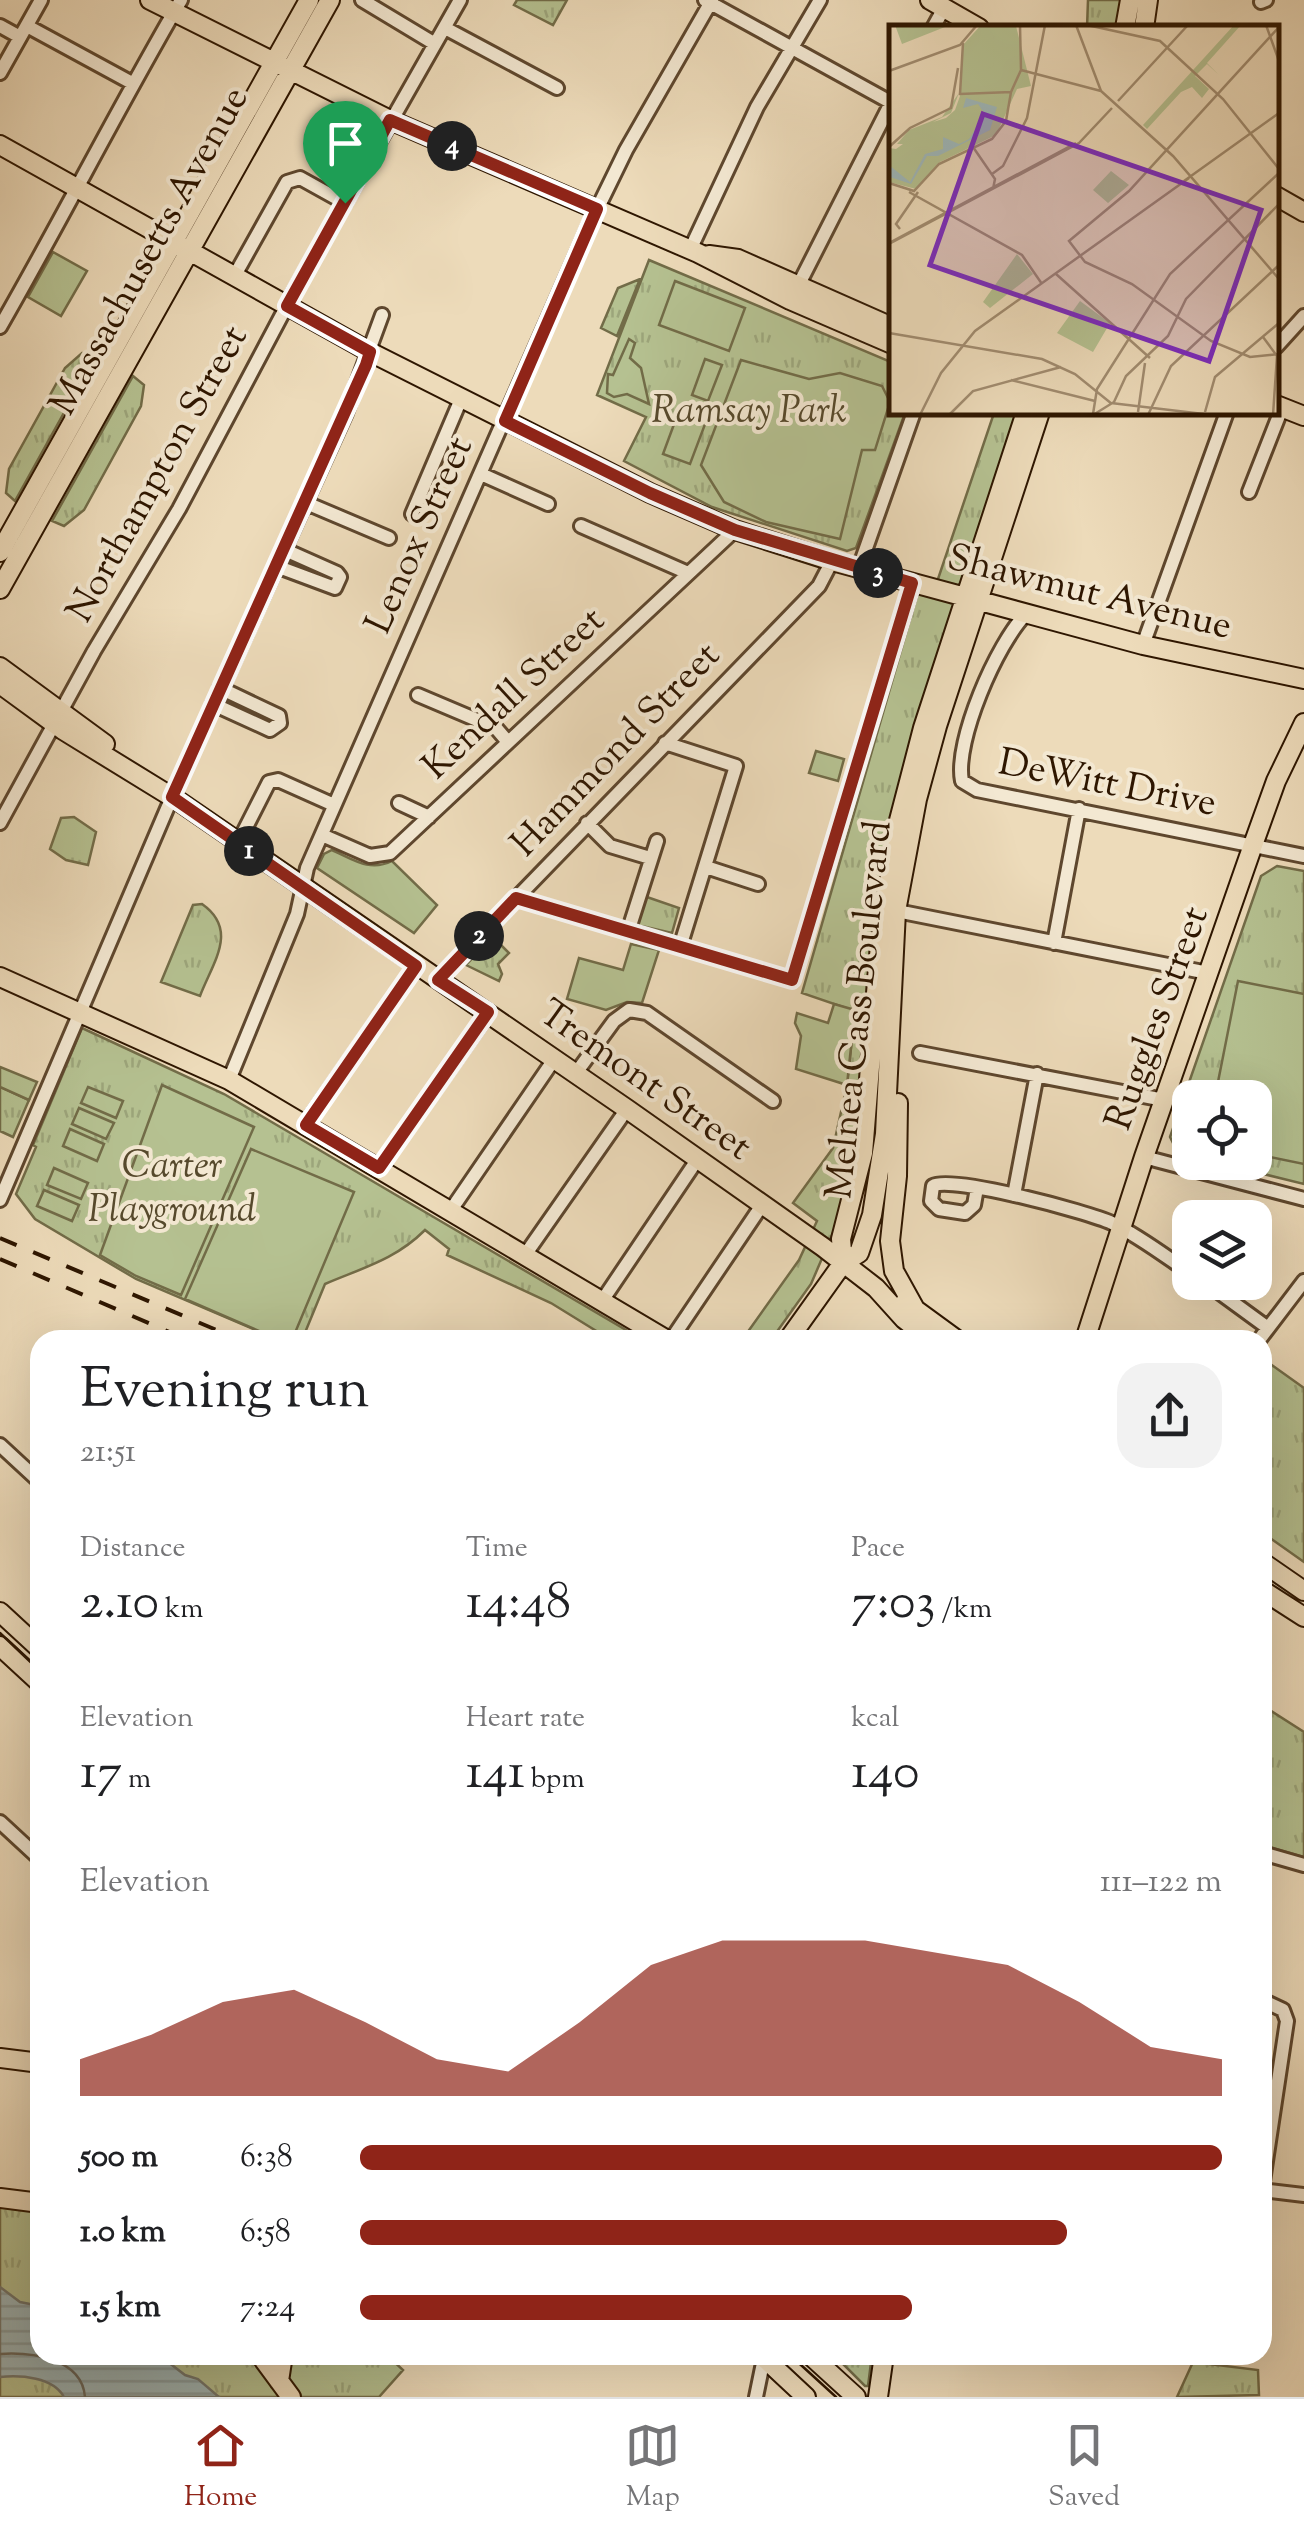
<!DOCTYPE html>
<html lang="en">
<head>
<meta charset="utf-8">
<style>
  :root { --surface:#fff; --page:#f2f2f2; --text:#202124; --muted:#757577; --line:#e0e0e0; --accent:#8f2418 }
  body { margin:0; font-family:"Sorts Mill Goudy",serif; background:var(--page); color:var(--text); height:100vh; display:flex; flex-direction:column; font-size:38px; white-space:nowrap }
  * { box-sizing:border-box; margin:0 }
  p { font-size:32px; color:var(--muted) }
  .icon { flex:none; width:55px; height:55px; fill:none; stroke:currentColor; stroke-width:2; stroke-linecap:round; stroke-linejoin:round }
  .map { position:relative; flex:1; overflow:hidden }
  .details { position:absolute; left:30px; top:1330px; width:1242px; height:1035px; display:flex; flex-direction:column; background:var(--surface); border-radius:30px; box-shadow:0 10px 40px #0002 }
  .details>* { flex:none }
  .fabs { position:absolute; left:1172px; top:1080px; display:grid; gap:20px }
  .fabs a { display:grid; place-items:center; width:100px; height:100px; border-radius:20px; background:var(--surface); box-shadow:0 10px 40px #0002; font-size:50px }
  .pin { position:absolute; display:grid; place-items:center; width:85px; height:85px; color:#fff; margin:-102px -42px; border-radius:50% 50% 50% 0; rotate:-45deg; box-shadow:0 0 10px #0007 }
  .pin .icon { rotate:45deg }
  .km { position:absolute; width:50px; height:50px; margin:-25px; border-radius:50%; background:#222; color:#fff; font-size:28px; line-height:50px; text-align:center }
  .round { display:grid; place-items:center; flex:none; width:105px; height:105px; border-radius:30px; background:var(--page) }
  .headline { display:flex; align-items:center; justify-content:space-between; height:170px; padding:0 50px }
  h1 { font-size:55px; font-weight:600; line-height:75px }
  .stats { display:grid; grid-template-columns:repeat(3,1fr); gap:15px; height:170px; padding:10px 50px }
  .stats div { display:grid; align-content:center }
  .stats b { font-size:50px; font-weight:600 }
  .stats small { font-size:28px; font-weight:400 }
  .stats p { font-size:28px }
  .chart { height:280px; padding:20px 50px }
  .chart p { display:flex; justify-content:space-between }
  .chart svg { width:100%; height:180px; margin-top:10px; fill:var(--accent); opacity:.7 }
  ul { padding:0 50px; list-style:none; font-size:32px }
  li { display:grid; grid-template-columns:160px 120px 1fr; align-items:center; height:75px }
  li i { height:25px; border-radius:12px; background:var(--accent) }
  .tab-bar { display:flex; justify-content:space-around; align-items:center; height:140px; border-top:2px solid var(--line); background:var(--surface); font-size:28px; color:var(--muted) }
  .tab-bar a { display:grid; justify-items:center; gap:5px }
  .tab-bar .active { color:var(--accent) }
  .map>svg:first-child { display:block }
  .grass { fill:url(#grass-tufts); stroke:#726c48; stroke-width:2.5 }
  .garden { fill:#b5c191; stroke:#726c48; stroke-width:2.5 }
  .water { fill:url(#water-rules); stroke:#717770; stroke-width:2.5 }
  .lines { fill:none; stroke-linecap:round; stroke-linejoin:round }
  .shore { stroke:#66675e; stroke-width:2.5 }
  .minor-casing { stroke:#5e472e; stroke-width:18 }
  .major-casing { stroke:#2e1600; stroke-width:22 }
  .minor { stroke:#f3e8d2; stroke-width:12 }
  .major { stroke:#eddbba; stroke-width:18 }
  .tram { stroke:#2e1600; stroke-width:2.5 }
  .rail { stroke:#2e1600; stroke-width:4; stroke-dasharray:18 18; stroke-linecap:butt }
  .route-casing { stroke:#fff; stroke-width:20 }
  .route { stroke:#8f2418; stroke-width:12 }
  .labels { text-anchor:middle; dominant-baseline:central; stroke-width:8; stroke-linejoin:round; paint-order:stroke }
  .street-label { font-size:38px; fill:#2e1600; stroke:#f3e8d2 }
  .park-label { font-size:38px; font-style:italic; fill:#56492c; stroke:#f3e8d2 }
  .inset-road { fill:none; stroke:#a18c70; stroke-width:2.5 }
  .view { fill:#7b2cbf; fill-opacity:0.15; stroke:#7b2cbf; stroke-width:5 }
  .inset-edge { fill:none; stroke:#2e1600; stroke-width:5 }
</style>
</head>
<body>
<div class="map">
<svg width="1304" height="2397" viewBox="0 0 1304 2397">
  <defs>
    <pattern id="grass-tufts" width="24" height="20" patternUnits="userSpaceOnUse" patternTransform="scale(2.5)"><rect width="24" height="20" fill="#b5c191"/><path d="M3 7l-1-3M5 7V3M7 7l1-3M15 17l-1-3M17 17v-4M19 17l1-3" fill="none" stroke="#9ca57b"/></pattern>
    <pattern id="water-rules" width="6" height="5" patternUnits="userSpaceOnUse" patternTransform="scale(2.5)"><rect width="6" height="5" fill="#9eb8bb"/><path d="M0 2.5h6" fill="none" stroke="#889d9f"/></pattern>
  </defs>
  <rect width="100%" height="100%" fill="#eddbba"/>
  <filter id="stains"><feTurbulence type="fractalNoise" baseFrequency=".002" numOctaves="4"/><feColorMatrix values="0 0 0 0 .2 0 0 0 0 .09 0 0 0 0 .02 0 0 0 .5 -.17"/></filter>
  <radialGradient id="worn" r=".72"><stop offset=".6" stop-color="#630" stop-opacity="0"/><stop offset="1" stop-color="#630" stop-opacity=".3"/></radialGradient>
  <path class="grass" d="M517,0H567L553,25L514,5Z
    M1088,0H1121L1118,27L1087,28Z
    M649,260L891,362L892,412L905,413L856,548L847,551L712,507L624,461L646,417L597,395Z
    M640,279L617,336L601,328L618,288Z
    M82,353L96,355L15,501L6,493L9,469L65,368Z
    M133,376L144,385L141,406L84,510L64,526L52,521Z
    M994,413H1019L889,833L872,934L866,1048L855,1160L838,1221L811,1284L771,1340H742L799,1260L817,1221L793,1203L833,1148L847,1085L855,1011L802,993L922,578L937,582Z
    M74,817L96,832L88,865L66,860L50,849L61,818Z
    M1277,866L1304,871V1184L1219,1163L1255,1162V1098H1190V1155L1176,1149L1170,1137L1261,876Z
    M644,896L679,908L672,933L637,925Z
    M202,904C239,930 213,962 200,996L161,982L193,905Z
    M493,937L509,953L498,964L502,974L499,981L466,965Z
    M82,1028L224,1094L643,1340H611L551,1303L447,1255L449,1249L425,1230C395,1260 362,1268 325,1284L302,1340H279L136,1279L35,1219L16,1194L36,1147L33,1145Z
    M0,1087L29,1100L13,1137L0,1131Z
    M1262,1358L1304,1388V1562L1263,1533Z
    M1262,1705L1304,1732V1857L1263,1845Z
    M0,2204L40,2208V2355H252L282,2397H0Z
    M287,2355H387L403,2370L379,2397H301L288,2381Z
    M834,2355H872L868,2386H865Z
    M1193,2362L1258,2370L1259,2395L1177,2397Z"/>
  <path class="garden" d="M53,252L87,271L61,316L28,297Z
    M675,281L745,308L729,351L659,325Z
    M629,339L635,343L630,358L641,368L649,404L627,394L614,397L607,393L608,374L613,375Z
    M705,359L722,365L708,401L692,395Z
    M741,360L809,379L840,373L882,386L890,402L875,450H862L840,539L766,522L724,502L701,465Z
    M680,408L707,419L690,464L663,454Z
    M816,751L844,759L838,781L809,773Z
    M332,850C354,860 370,872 392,861L437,905L414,933L317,868L324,854Z
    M631,944L659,950L642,1003L627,1002L606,1010L567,999L579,958L623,970Z
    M1238,981L1304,994V1164L1255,1154V1098L1215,1097Z
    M834,1004L855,1010L847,1085L796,1069L801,1036L795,1023L797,1013L828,1023Z
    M0,1067L37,1082L29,1100L0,1087Z
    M162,1085L254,1127L181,1295L136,1276L100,1255Z
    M88,1087L123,1101L116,1118L81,1103Z
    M79,1108L114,1123L106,1139L72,1124Z
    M70,1129L104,1144L97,1161L63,1146Z
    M251,1149L354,1192L292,1340H280L185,1299Z
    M54,1168L88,1183L81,1199L47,1185Z
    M44,1190L79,1205L72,1221L37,1206Z"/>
  <path class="water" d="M0,2287L20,2302L40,2306V2355H159L185,2375L198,2379L219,2397H64C53,2377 21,2375 0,2377Z"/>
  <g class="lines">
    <path class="shore" d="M0,2354C31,2352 82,2358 85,2397"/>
    <defs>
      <path id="minor" d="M362,0L435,44
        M705,0L892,103
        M1261,2L1266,0
        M0,26L20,37
        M27,26L132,83
        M445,28L557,88
        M933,28L944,8
        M0,73L41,0
        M690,250L757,107L820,0
        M235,275L287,182L300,178L345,203
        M796,290L892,101
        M0,327C62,219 118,108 181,0
        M1276,347L1304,316
        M481,474L548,504
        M1249,492L1282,408
        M304,502L389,538
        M412,514L461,399
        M581,526L688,573
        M276,566L335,588L340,577L337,573L283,549
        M859,568L914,412
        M1026,614C997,643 954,742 962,781L977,790L1304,856
        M1143,645L1227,412
        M418,695L496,728L508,742
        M213,704L270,730L280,723L279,716L220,688
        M665,743L736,766L680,947
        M399,803L429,817
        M0,823L94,651L179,509L294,292L460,0
        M587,823L610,846L650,858
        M322,835L370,856L390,853L735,530
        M238,843L269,782L278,780L334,805
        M706,867L758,884
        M516,898L792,980L913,583
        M892,910L1208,973
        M628,932L657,841
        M1054,943L1079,809
        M437,980L819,586L832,561
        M920,1053L1164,1100
        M576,1073L614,1021L629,1010L647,1013L773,1101
        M229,1080L297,914L307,868L588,228L626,150L712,0
        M305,1125L416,966
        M1144,1157L1304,1199
        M379,1168L489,1012
        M977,1188L974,1205L965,1213L939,1209L931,1201L933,1186C951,1175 1088,1212 1112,1223C1139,1236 1165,1256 1190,1273
        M1014,1195L1037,1074
        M0,1200L172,797L346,413L382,315
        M451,1210L555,1058
        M525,1255L627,1109
        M1205,1282L1268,1328
        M602,1301L697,1160
        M671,1340L762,1205
        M1259,1340L1304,1281
        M0,1445L40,1482
        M0,1822L40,1859
        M1262,1853L1304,1865
        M1262,2000L1283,2010L1287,2021L1262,2188
        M1262,2190L1304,2195
        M756,2397L764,2358"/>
      <path id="major" d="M150,0L390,120L698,253L790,300L892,344
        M930,0L979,28
        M1125,28L1130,0
        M1144,28L1148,0
        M0,145L370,352L650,493L735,530L832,561L1143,645L1304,679
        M1276,196L1304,212
        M709,255L738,259L892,327
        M1276,405L1304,416
        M0,552L309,0
        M0,589L330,0
        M0,667L105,744
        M0,684L63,730L180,802L627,1109L823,1247L876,1288L904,1319L931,1340
        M0,977L229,1080L667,1340
        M898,1103L897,1176L890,1241L894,1271L914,1307
        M843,1263L841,1239L863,1153L880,944L897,828L923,728L1026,412
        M905,1302L957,1340
        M788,1340L843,1263L859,1253L872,1215L885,1134L896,911L917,799L937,726L1040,412
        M1085,1340L1144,1157L1253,845L1276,781L1304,723
        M1262,1562L1304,1591
        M1262,1590L1304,1617
        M0,1612L40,1649
        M0,1646L40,1683
        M0,2058L40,2063
        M0,2198L40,2203
        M260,2355L291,2397
        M761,2355L806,2397
        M810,2355L856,2397
        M279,2381L283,2355
        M878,2397L884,2355"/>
    </defs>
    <use href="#minor" class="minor-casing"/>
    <use href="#major" class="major-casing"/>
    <use href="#minor" class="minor"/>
    <use href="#major" class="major"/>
    <path class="tram" d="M0,1633L40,1671
      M790,2355L836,2397"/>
    <path class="rail" d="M0,1238L240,1340
      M0,1259L188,1340"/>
  </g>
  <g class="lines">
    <defs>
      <path id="route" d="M390,120L597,209L505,421L650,493L735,530L912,583L792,980L516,898L438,980L488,1012L379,1168L306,1125L416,966L172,797L366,365L370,352L287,306Z"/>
    </defs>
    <use href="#route" class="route-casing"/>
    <use href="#route" class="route"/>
  </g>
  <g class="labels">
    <g class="street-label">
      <text transform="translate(151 252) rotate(-61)">Massachusetts Avenue</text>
      <text transform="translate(159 475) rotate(-61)">Northampton Street</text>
      <text transform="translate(421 536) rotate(-66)">Lenox Street</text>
      <text transform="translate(1089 594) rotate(14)">Shawmut Avenue</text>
      <text transform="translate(515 695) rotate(-43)">Kendall Street</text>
      <text transform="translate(617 751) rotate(-46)">Hammond Street</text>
      <text transform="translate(1107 785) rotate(11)">DeWitt Drive</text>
      <text transform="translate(861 1010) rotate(-84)">Melnea Cass Boulevard</text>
      <text transform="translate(1159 1019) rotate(-70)">Ruggles Street</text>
      <text transform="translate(644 1082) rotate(35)">Tremont Street</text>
    </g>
    <g class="park-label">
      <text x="749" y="413">Ramsay Park</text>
      <text x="172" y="1168">Carter<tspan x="172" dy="44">Playground</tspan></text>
    </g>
  </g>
  <g transform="translate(889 25)">
    <rect width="390" height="390" fill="#eddbba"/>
    <path d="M92,0L127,1L142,61L128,64L107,110L51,137L27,164L0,157V123L7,124L14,119H8L20,105L53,92L70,68L62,88L44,97L57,93L66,85L71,71L74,20ZM345,0H352L318,38L330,50L318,39L306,51L320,64L313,73L303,62L292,67L258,104L254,100ZM128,229L144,249L101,283L94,277ZM191,276L221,298L204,327L168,308Z" fill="#b5c191"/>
    <path d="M6,0H55L56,2L13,19ZM95,0L105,10L104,41L85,49L73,46L78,20ZM222,146L240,160L219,178L204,165Z" fill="#b5c191"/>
    <path d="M77,73L108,82L101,105L49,131H38L22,159L1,152L0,140L21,157L36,129L54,124V112L70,119L80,114L96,89L89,79L74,83Z" fill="#9eb8bb"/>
    <path class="inset-road" d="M187,0L212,66L284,131L390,254M198,0L271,16L334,74L390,144M377,0L390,36M390,2L240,166L180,216L196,237L243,259L322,316L361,332L390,329M74,18L71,69L122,67L132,45L131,0M132,45L212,66M0,46L71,20L88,0M229,76L299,0M0,122L21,103L62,83L69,43M84,122L106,154L104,164M103,149L114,141L138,93L156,0M295,156L390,88M0,158L25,166L50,139L103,114L117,96L122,67M20,167L133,230L153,259M11,204L7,199L29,167M0,218L187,118M0,219L190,118L223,83M167,249L261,333M0,308L153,334L186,349L223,379M374,312L388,331L384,390M122,355L206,376M222,378L323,390M249,387L256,338M316,387L326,352L390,298M204,389L208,364L281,249L390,148M31,390L52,348L86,306L300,153M60,390L84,366L172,342M204,390L225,377L237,351L279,311L297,274L390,179M259,390L282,341L390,240"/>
    <path class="view" d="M94,89L372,185L320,336L41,240Z"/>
    <rect width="390" height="390" class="inset-edge"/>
  </g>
  <rect width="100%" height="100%" filter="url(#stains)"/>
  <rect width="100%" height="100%" fill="url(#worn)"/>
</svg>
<div class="fabs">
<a><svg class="icon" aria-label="locate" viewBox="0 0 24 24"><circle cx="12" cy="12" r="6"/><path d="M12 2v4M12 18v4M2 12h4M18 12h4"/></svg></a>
<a><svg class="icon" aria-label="layers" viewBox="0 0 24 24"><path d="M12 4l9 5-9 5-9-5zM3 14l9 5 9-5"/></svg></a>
</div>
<div class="pin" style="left:345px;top:203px;background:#1e9e55"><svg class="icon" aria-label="arrive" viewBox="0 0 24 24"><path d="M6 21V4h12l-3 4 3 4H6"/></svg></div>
<b class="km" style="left:249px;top:851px">1</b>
<b class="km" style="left:479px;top:936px">2</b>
<b class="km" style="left:878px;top:573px">3</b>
<b class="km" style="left:452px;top:146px">4</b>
<section class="details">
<div class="headline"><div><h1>Evening run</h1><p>21:51</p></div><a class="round"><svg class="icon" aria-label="share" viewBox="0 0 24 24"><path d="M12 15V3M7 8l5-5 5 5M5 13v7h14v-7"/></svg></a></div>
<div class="stats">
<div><p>Distance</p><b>2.10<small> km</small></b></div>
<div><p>Time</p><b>14:48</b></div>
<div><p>Pace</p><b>7:03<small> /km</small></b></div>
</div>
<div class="stats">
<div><p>Elevation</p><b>17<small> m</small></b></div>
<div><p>Heart rate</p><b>141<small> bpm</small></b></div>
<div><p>kcal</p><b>140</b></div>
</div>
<div class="chart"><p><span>Elevation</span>111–122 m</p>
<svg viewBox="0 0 160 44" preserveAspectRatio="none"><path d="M0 44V35L10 29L20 21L30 18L40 26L50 35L60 38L70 26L80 12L90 6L100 6L110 6L120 9L130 12L140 21L150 32L160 35V44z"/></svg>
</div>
<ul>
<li><b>500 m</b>6:38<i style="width:100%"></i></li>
<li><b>1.0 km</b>6:58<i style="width:82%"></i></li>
<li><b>1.5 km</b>7:24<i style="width:64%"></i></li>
</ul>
</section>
</div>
<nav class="tab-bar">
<a class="active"><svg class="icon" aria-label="home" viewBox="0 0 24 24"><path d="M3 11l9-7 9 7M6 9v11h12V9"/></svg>Home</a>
<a><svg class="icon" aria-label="map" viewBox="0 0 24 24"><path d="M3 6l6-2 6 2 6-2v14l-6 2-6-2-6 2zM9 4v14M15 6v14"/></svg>Map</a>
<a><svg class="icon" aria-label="saved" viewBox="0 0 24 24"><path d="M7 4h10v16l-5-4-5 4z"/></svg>Saved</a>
</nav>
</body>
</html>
